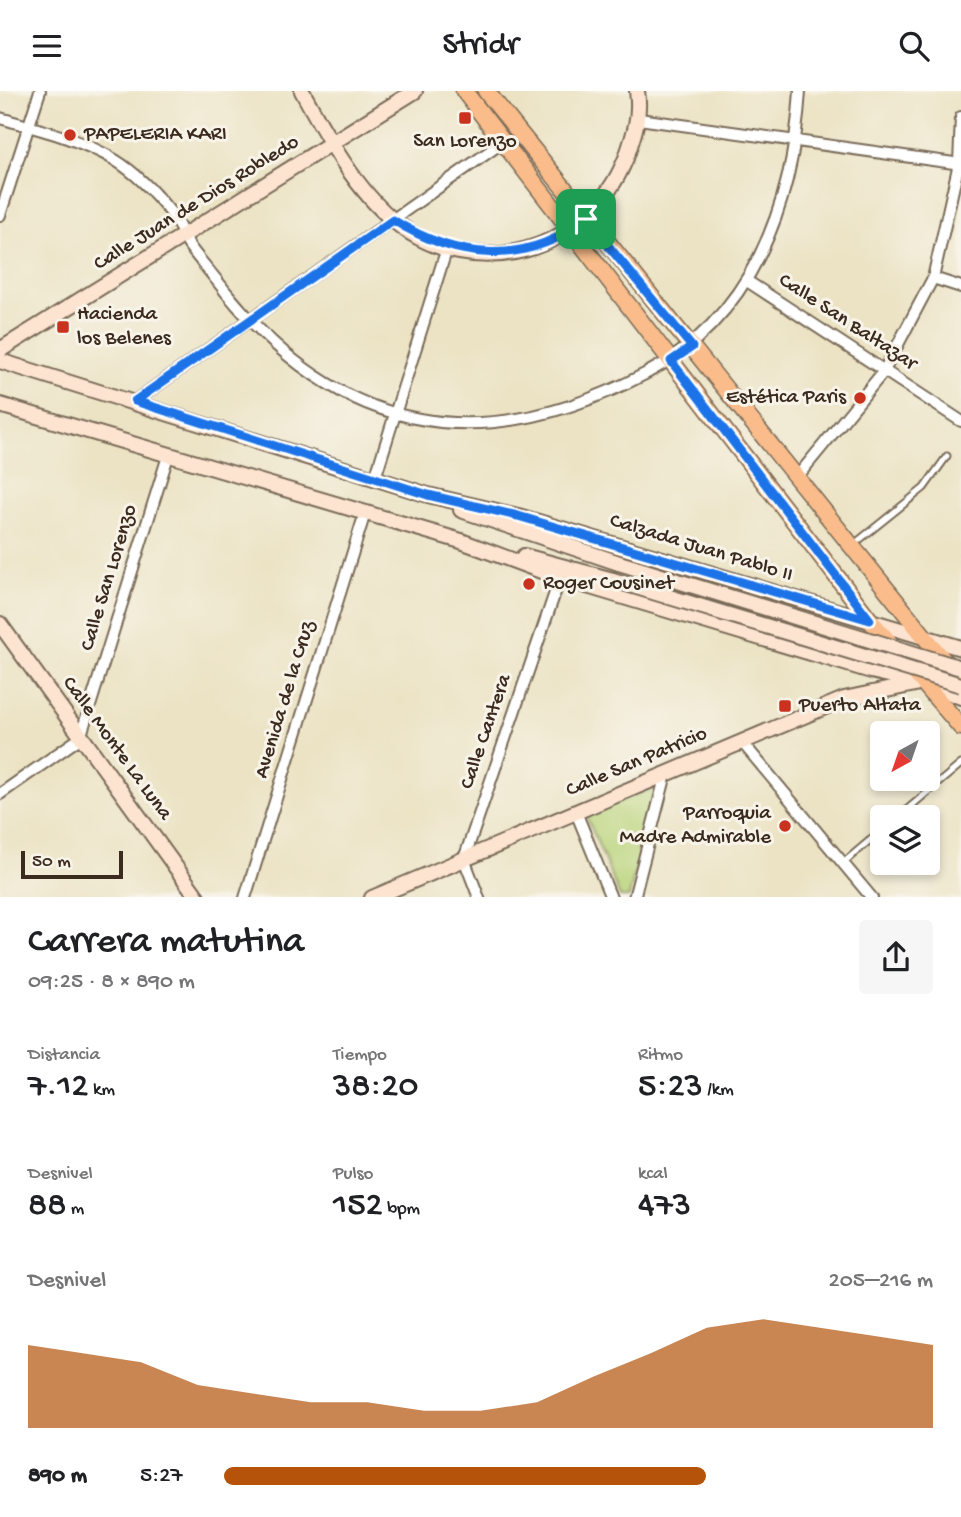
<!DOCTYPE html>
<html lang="es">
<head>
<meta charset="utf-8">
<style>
  :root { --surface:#fff; --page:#f6f6f6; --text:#202124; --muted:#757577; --accent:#b45309 }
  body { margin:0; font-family:"Gochi Hand",sans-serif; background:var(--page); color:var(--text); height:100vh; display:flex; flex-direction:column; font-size:26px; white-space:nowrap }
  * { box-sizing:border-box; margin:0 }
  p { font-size:23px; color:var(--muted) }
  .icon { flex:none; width:38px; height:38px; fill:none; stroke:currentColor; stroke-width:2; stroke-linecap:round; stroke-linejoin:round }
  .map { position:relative; height:806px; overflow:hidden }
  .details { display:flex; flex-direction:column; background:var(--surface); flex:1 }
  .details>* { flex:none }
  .needle { width:46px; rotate:220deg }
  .tools { position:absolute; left:870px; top:630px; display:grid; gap:14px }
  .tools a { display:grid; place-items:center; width:70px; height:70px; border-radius:7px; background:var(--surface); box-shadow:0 4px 10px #0003; font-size:35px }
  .scale { position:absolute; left:21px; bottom:18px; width:102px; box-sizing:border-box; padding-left:7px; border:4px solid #3b2a1e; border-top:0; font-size:19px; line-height:24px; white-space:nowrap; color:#3b2a1e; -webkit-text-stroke:5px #f7f3e8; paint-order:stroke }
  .pin { position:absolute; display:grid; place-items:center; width:60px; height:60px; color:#fff; margin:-30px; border-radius:14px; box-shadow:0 4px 10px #0006 }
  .round { display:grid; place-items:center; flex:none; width:74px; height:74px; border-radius:7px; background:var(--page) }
  .overview { display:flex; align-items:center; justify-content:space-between; height:119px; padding:0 28px }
  h1 { font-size:38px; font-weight:600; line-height:52px }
  .metrics { display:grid; grid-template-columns:repeat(3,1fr); gap:10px; height:119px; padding:7px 28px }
  .metrics div { display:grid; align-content:center }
  .metrics b { font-size:35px; font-weight:600 }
  .metrics small { font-size:19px; font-weight:400 }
  .metrics p { font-size:19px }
  .chart { height:196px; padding:14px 28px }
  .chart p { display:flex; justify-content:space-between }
  .chart svg { width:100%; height:126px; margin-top:7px; fill:var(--accent); opacity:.7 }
  ul { padding:0 28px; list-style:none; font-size:23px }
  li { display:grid; grid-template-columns:112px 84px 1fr; align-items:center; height:52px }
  li i { height:18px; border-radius:9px; background:var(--accent) }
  header { display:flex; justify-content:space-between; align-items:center; height:91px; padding:0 28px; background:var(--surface); font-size:32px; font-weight:600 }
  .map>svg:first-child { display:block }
  .green { fill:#b9d47a; stroke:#7a7f4c; stroke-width:2 }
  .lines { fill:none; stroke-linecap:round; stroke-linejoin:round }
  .lane-casing { stroke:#796b58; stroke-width:9 }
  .street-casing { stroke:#796b58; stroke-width:14 }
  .secondary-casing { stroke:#796b58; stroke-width:18 }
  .primary-casing { stroke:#796b58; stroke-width:19 }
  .lane { stroke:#fff; stroke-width:5 }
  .street { stroke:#fff; stroke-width:10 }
  .secondary { stroke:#fde4d0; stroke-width:14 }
  .primary { stroke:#f9bc8a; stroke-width:16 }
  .secondary-bridge-casing { stroke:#796b58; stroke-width:18; stroke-linecap:butt }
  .secondary-bridge { stroke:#fde4d0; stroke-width:14 }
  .route-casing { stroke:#fff; stroke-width:14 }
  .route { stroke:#1a73e8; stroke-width:9 }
  .poi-dot { fill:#c8321e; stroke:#f7f3e8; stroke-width:2.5 }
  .labels { text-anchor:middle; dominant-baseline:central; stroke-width:6; stroke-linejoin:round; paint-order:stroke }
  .poi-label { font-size:21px; fill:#3b2a1e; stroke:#f7f3e8; text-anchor:start }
  .street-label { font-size:21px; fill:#3b2a1e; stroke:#f7f3e8 }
</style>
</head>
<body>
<header><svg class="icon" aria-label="menu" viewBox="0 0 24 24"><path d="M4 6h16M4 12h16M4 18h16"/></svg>Stridr<svg class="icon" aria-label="search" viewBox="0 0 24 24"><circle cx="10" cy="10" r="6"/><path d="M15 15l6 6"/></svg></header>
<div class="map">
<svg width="961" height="807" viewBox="0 0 961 807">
  <rect width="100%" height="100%" fill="#f7f3e8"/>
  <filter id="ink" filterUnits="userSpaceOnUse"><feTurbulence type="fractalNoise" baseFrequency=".0143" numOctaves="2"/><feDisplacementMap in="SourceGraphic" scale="14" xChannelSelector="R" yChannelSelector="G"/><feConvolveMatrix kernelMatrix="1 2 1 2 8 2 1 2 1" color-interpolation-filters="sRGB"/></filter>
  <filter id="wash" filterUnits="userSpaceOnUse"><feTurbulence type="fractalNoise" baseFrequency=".00686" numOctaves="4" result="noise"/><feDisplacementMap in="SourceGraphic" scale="28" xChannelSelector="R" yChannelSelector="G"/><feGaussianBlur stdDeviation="1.57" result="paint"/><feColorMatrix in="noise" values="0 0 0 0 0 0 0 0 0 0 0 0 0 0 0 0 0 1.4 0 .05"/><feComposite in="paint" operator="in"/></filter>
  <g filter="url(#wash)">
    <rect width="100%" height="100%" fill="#ece3c4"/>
    <path class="green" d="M655,696L629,806H620L586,724Z"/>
  </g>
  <g filter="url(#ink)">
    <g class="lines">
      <defs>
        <path id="lane" d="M853,454L924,397L947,365
          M898,726L961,673
          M843,772L882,739"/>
        <path id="street" d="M0,27C38,38 81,48 115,69C136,82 156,103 171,122C179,132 183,146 190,156C201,171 214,185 225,200C342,345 482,368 645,283C752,228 793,114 800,0
          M639,28L961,73
          M0,124L40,0
          M933,187L961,196
          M747,190L961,330
          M135,310L503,51
          M797,386L884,280L933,187L959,72L961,26
          M375,387L447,157
          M742,651L872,807
          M0,703L80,647L168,365
          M576,721L611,807
          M245,807L365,422
          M479,807L464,768L560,487
          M634,807L666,683"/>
        <path id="secondary" d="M302,0C326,44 354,97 394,130C474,195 588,162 626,67C634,44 641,24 637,0
          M0,259L415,0
          M0,270L428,404L518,425L961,557
          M0,314L461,450L560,487L871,580L924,592L961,606
          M461,419L619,472
          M524,465L613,489
          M0,533L198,807
          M372,807L844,608L915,593"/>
        <path id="primary" d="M464,0L870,529L961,636
          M486,0L961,591"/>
      </defs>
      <use href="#lane" class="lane-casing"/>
      <use href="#street" class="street-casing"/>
      <use href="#secondary" class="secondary-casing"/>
      <use href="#primary" class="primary-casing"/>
      <use href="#lane" class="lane"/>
      <use href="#street" class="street"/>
      <use href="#secondary" class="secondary"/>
      <use href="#primary" class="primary"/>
      <defs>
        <path id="secondary-bridge" d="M619,472L961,577
          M613,489L961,594"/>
      </defs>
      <use href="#secondary-bridge" class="secondary-bridge-casing"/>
      <use href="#secondary-bridge" class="secondary-bridge"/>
    </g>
  </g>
  <g class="lines" filter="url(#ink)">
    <defs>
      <path id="route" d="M586,128L692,256L671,270L870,529L518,425L428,404L135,310L393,129C457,169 525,176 586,128Z"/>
    </defs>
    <use href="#route" class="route-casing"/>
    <use href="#route" class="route"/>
  </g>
  <g class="poi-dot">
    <rect x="458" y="20" width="14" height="14" rx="3.5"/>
    <circle cx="70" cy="44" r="7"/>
    <rect x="56" y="229" width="14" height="14" rx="3.5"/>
    <circle cx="860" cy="307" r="7"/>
    <circle cx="529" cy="493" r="7"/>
    <rect x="778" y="608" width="14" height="14" rx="3.5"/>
    <circle cx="785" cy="735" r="7"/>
  </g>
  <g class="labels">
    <g class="poi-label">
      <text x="84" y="44">PAPELERIA KARI</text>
      <text x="465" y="51" text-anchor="middle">San Lorenzo</text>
      <text x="77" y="224">Hacienda<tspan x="77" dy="24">los Belenes</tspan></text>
      <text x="846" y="307" text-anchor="end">Estética Paris</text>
      <text x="543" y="493">Roger Cousinet</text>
      <text x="799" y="615">Puerto Altata</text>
      <text x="771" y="723" text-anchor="end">Parroquia<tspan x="771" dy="24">Madre Admirable</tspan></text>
    </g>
    <g class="street-label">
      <text transform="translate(197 113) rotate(-32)">Calle Juan de Dios Robledo</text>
      <text transform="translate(847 232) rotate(33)">Calle San Baltazar</text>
      <text transform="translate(701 458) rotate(17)">Calzada Juan Pablo II</text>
      <text transform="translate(110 487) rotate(-73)">Calle San Lorenzo</text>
      <text transform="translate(286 609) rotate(-73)">Avenida de la Cruz</text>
      <text transform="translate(487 641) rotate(-71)">Calle Cantera</text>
      <text transform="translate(116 658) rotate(54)">Calle Monte La Luna</text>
      <text transform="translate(637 672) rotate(-23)">Calle San Patricio</text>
    </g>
  </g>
</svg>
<div class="tools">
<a><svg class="needle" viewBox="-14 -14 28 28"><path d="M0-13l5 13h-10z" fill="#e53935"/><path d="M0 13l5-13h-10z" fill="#757577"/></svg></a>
<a><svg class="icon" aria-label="layers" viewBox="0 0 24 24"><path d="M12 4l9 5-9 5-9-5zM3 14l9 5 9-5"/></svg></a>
</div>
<div class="scale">50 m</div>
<div class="pin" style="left:586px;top:128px;background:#1e9e55"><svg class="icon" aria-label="arrive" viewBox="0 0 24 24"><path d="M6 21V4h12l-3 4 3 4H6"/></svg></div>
</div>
<section class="details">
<div class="overview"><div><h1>Carrera matutina</h1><p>09:25 · 8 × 890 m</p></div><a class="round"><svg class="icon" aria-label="share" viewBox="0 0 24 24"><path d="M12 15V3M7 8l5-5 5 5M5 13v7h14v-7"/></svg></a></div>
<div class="metrics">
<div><p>Distancia</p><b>7.12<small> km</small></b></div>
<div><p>Tiempo</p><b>38:20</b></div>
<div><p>Ritmo</p><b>5:23<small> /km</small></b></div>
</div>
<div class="metrics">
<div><p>Desnivel</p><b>88<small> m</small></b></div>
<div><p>Pulso</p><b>152<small> bpm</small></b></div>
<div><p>kcal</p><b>473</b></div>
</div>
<div class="chart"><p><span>Desnivel</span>205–216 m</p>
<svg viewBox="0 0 160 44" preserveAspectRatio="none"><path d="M0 44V15L10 18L20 21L30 29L40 32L50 35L60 35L70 38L80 38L90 35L100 26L110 18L120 9L130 6L140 9L150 12L160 15V44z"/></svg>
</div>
<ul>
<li><b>890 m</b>5:27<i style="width:68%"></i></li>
</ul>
</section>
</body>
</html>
